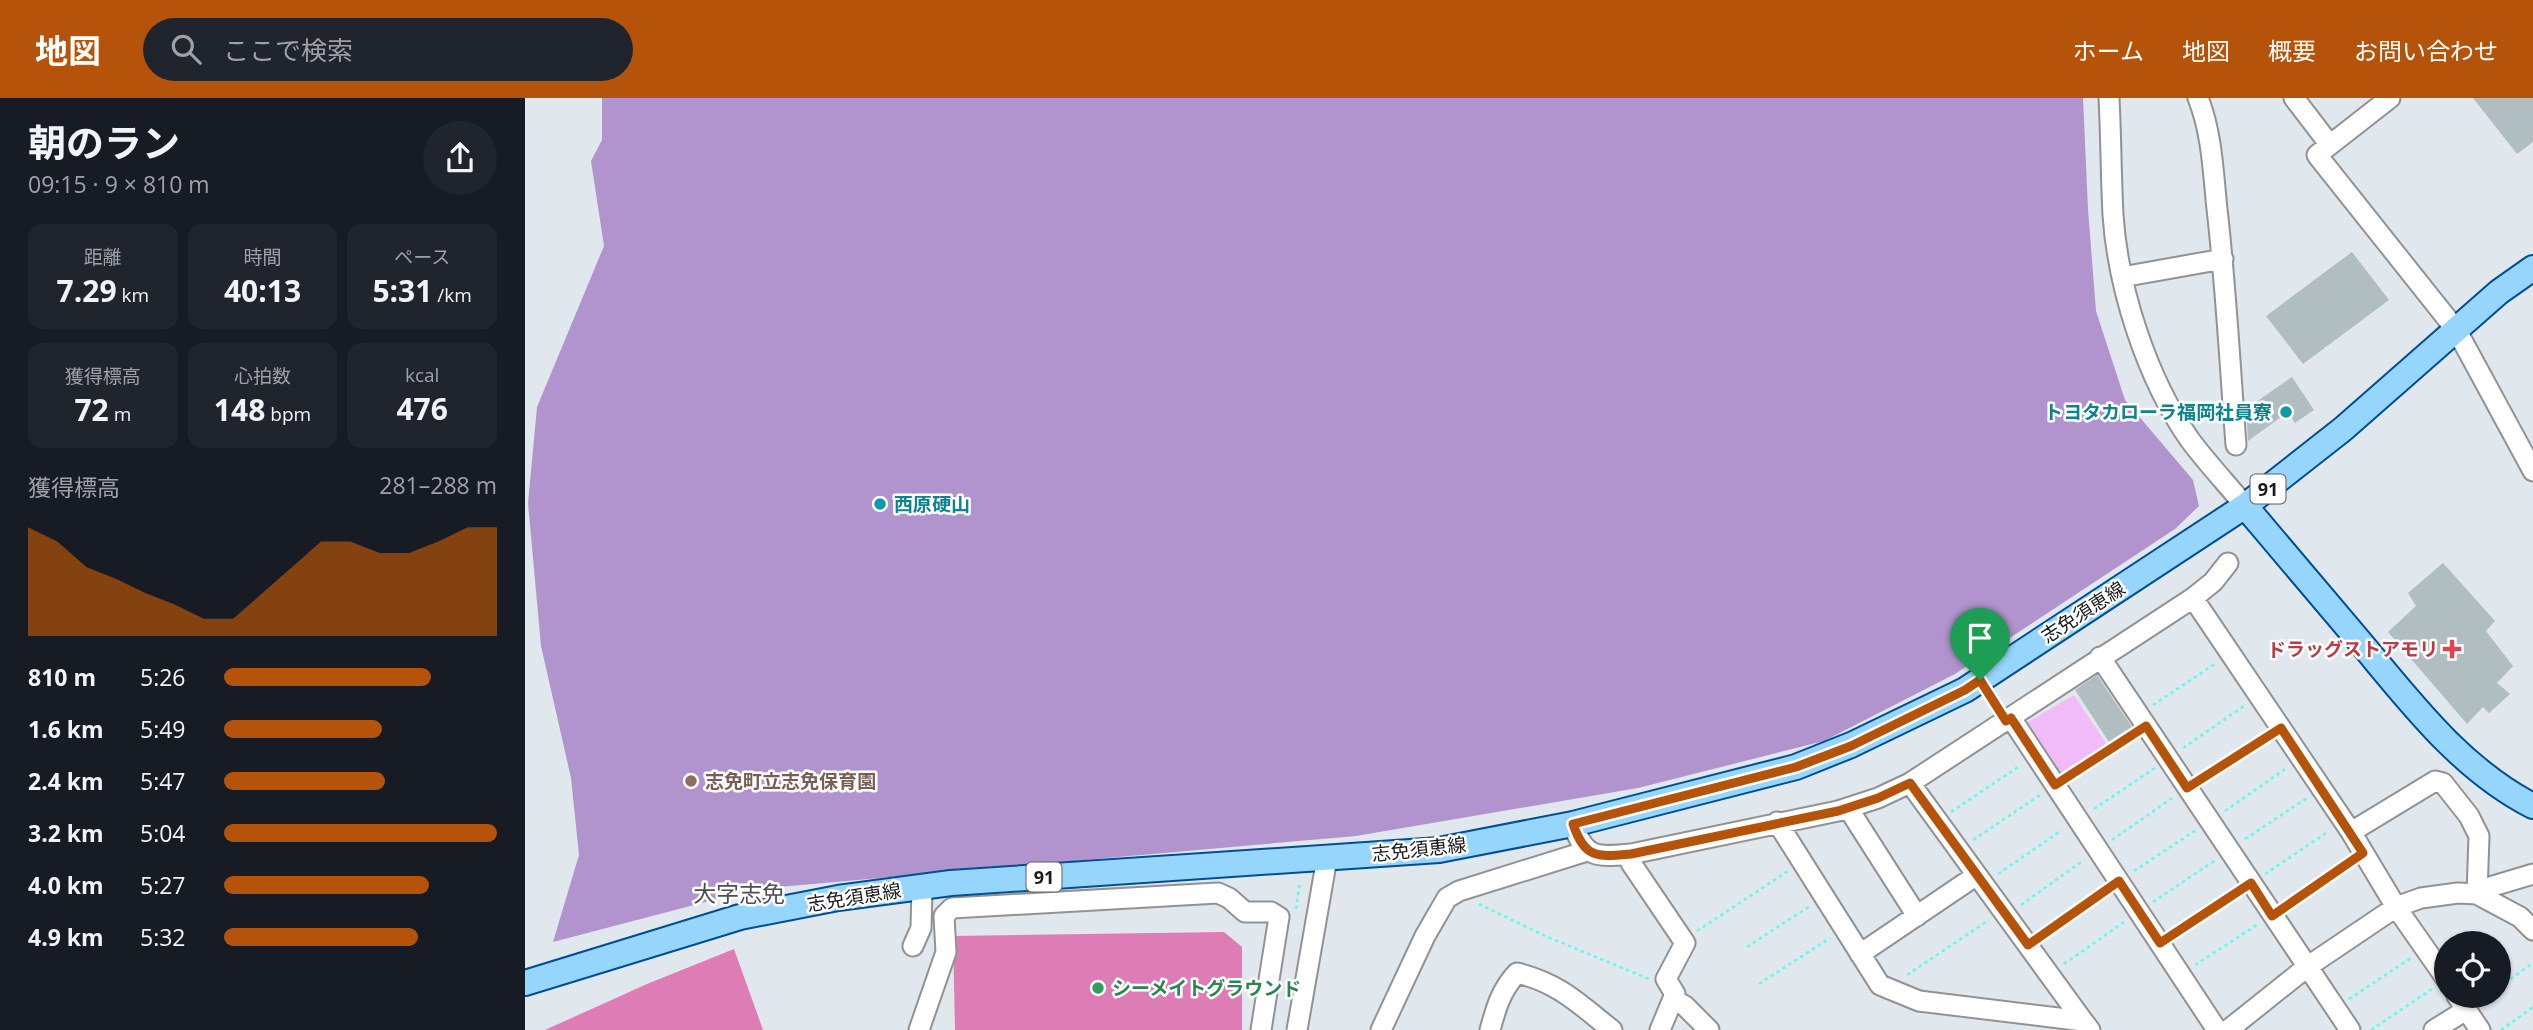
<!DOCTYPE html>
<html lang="ja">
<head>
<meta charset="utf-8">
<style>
  :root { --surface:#171b24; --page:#20242c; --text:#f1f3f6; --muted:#9ea1a6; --accent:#b45309 }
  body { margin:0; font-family:"Open Sans","Noto Sans JP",sans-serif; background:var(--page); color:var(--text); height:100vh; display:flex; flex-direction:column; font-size:26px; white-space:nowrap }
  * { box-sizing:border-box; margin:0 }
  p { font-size:23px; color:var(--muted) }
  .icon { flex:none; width:38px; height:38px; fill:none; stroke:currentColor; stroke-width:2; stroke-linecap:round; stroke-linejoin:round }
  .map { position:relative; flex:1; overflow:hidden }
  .details { display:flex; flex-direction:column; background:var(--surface); width:525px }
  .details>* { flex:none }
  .buttons { position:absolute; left:1909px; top:833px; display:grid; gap:14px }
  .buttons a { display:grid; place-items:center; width:77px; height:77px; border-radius:50%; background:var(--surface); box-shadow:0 2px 5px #0004; font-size:35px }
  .pin { position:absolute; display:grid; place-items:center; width:60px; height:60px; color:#fff; margin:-72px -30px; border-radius:50% 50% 50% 0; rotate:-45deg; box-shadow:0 0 7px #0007 }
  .pin .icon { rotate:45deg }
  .round { display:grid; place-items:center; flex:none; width:74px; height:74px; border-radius:37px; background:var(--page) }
  .headline { display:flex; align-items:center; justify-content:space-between; height:119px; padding:0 28px }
  h1 { font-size:38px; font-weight:700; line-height:52px }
  .metrics { display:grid; grid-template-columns:repeat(3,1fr); gap:10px; height:119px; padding:7px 28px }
  .metrics div { display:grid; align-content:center; border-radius:14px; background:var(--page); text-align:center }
  .metrics b { font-size:30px; font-weight:700 }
  .metrics small { font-size:19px; font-weight:400 }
  .metrics p { font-size:19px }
  .chart { height:196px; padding:14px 28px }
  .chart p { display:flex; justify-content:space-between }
  .chart svg { width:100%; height:126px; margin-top:7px; fill:var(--accent); opacity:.7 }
  ul { padding:0 28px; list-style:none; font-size:23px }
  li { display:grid; grid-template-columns:112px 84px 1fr; align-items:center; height:52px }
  li i { height:18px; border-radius:9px; background:var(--accent) }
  header { display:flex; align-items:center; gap:42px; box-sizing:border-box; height:98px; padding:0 35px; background:var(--accent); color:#fff }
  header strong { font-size:33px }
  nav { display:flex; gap:38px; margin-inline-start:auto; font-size:24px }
  .search { width:490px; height:63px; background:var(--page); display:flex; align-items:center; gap:18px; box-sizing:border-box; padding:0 24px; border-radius:38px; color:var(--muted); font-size:26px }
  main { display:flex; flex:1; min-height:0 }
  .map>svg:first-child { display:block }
  .forest { fill:#b194cd }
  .park { fill:#f1bbf9 }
  .pitch { fill:#dd7cb5 }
  .building { fill:#b0bdc1 }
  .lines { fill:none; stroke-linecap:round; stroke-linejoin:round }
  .minor-casing { stroke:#929292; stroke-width:23 }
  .major-casing { stroke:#004e92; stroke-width:28 }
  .path { stroke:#64faeb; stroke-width:2.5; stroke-dasharray:3.5 3.5; stroke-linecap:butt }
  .minor { stroke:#fff; stroke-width:19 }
  .major { stroke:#96d6fc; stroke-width:24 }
  .route-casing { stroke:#fff; stroke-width:14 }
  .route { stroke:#b45309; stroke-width:9 }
  .culture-dot { fill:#0f9aa8; stroke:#fff; stroke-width:2.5 }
  .health-dot { fill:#e0444e; stroke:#fff; stroke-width:2.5 }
  .education-dot { fill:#8d6e63; stroke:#fff; stroke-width:2.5 }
  .leisure-dot { fill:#2e9e5b; stroke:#fff; stroke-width:2.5 }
  .labels { text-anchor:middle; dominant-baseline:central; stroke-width:5; stroke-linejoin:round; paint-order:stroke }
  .shield { fill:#fff; stroke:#5f5f5f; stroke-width:2 }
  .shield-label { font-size:18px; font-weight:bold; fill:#1b1b1b }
  .culture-label { font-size:19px; font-weight:bold; fill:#0d838f; stroke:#fff; text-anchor:end }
  .street-label { font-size:19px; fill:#1b1b1b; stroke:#fff }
  .health-label { font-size:19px; font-weight:bold; fill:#be3a42; stroke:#fff; text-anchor:end }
  .education-label { font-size:19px; font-weight:bold; fill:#785e54; stroke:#fff; text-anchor:start }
  .leisure-label { font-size:19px; font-weight:bold; fill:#27864d; stroke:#fff; text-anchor:start }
  .quarter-label { font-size:23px; fill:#4e4e4e; stroke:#fff }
</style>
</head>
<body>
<header>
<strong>地図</strong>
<div class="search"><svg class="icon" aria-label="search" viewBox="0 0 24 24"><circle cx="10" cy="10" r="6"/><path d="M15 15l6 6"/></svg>ここで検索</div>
<nav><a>ホーム</a><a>地図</a><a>概要</a><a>お問い合わせ</a></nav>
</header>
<main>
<section class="details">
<div class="headline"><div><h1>朝のラン</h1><p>09:15 · 9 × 810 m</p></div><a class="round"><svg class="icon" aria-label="share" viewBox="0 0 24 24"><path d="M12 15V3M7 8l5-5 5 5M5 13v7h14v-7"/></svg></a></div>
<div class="metrics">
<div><p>距離</p><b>7.29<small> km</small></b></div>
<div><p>時間</p><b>40:13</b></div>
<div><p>ペース</p><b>5:31<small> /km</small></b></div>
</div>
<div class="metrics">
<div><p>獲得標高</p><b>72<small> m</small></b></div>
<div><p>心拍数</p><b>148<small> bpm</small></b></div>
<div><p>kcal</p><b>476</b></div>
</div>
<div class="chart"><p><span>獲得標高</span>281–288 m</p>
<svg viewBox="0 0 160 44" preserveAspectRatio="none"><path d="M0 44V6L10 11L20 20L30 24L40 29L50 33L60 38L70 38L80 29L90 20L100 11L110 11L120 15L130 15L140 11L150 6L160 6V44z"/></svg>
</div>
<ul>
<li><b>810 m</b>5:26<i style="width:76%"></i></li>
<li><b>1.6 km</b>5:49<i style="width:58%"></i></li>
<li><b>2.4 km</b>5:47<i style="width:59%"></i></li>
<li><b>3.2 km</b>5:04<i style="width:100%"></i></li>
<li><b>4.0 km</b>5:27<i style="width:75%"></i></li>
<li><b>4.9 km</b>5:32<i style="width:71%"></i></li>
</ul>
</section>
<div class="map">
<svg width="2008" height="932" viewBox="0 0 2008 932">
  <rect width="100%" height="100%" fill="#e0e7ed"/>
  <path class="forest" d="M77,0H1558L1563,111L1571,213L1600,302L1668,382L1674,408L1650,431L1430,576L1299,643L1113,690L831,738L230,791L28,844L54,757L46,680L16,548L3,405L12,309L79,148L66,63L77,42Z"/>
  <path class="park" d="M1549,597L1583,648L1532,683L1498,627Z"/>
  <path class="pitch" d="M699,834L717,849V932H430L428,838Z
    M209,851L238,932H20L122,886Z"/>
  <path class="building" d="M1948,0H2008V44L1992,56Z
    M1827,154L1864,202L1778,266L1741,218Z
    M1767,279L1789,312L1770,325L1763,314L1723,343L1722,324L1737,313L1731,304Z
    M1918,465L1970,523L1961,533L1988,568L1972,585L1985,596L1964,615L1958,609L1942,626L1863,534L1891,508L1883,495Z
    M1572,577L1607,629L1584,644L1550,592Z"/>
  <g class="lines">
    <defs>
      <path id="minor" d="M1584,0C1586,39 1586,78 1588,117C1593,191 1622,281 1665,342C1682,365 1702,386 1720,408
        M1673,0C1687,35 1688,73 1692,111C1701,189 1705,268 1711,347
        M1769,0L1805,47
        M1865,0L1792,57L1932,233L2008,373
        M1597,179L1698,161
        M1668,500L1826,734L1871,809L1922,882
        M1575,559L1825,932
        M1486,620L1692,932
        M1385,685L1558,923
        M1323,710L1392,818
        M1252,724L1355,887L1394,903L1558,923L1565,932
        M1048,726C1060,761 1072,759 1106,756L1313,713L1353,700L1385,685L1668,500L1688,484L1703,465
        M1826,734L1910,683L1918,685L1944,718L1954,738L1952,796
        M1106,756V765L1160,845L1141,881L1150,896L1135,932
        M1952,796L1968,788L2008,776
        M388,848L396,830L397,789
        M1335,856L1452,777
        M1932,898L1955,932
        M1148,901L1160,908L1184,932
        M394,932L421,854L419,818L427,810L693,795L704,800L720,814H746L754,819L736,932
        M772,932L802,760
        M856,932L900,838L922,800L934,793L1062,753
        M965,932C971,910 976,892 992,875C1034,885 1054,906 1087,932
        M1703,932L1782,869L1871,809L1896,800L1933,795L1952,796L1995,819L2008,832
        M1909,932L1941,912"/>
      <path id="major" d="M1720,408C1760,455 1800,503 1841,551C1889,609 1939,673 2008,708
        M0,885L215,819L313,800L426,785L914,752L1048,726L1271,669L1326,647L1440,592L1720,408L1818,331L1974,194L2008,170"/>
    </defs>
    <use href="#minor" class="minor-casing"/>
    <use href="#major" class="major-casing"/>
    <path class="path" d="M1628,607L1690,566
      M1658,650L1719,608
      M1544,678L1606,637
      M1676,681L1741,639
      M1569,711L1630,670
      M1700,713L1760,671
      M1426,714L1496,667
      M1720,741L1782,700
      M1448,742L1515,697
      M1587,742L1647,700
      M1609,773L1671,732
      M1473,776L1537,732
      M1740,776L1804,733
      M1628,804L1689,763
      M954,806L1018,837L1124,881
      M1764,806L1825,764
      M1496,807L1559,762
      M771,811L775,783
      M1172,833L1263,773
      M1649,835L1711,795
      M1517,837L1581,793
      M1222,849L1285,808
      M1539,866L1599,824
      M1670,867L1732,827
      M1382,877L1464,822
      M1234,886L1305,840
      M1974,889L2008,865
      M1824,901L1886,860
      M1846,932L1907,891
      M1976,932L2008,909"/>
    <use href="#minor" class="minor"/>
    <use href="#major" class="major"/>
  </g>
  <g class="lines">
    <defs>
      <path id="route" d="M1455,582L1481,623L1486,620L1530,687L1621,628L1662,690L1756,630L1838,755L1747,818L1726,785L1635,845L1594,783L1503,847L1385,685L1353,700L1313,713L1106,756C1072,759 1060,761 1048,726L1271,669L1326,648L1440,592Z"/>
    </defs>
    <use href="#route" class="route-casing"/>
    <use href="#route" class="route"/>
  </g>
  <g class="culture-dot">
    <circle cx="1761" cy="314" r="7"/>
    <circle cx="355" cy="406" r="7"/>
  </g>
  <path class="health-dot" d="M1923.5 540.5h7v7h7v7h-7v7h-7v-7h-7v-7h7z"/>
  <circle class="education-dot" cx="166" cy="683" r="7"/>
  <circle class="leisure-dot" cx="573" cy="890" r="7"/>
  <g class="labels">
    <g class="shield">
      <rect x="1725.5" y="376.5" width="35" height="29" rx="5"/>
      <rect x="501.5" y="764.5" width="35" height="29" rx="5"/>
    </g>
    <g class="shield-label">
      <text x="1743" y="391">91</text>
      <text x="519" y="779">91</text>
    </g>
    <g class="culture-label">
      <text x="1747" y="314">トヨタカローラ福岡社員寮</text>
      <text x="369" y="406" text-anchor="start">西原硬山</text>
    </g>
    <g class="street-label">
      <text transform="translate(1558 514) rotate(-33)">志免須恵線</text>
      <text transform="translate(894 751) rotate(-6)">志免須恵線</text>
      <text transform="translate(329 799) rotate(-9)">志免須恵線</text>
    </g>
    <g class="health-label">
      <text x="1913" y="551">ドラッグストアモリ</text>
    </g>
    <g class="education-label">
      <text x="180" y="683">志免町立志免保育園</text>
    </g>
    <g class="leisure-label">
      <text x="587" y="890">シーメイトグラウンド</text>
    </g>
    <g class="quarter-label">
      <text x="214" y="795">大字志免</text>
    </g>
  </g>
</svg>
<div class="buttons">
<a><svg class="icon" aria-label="locate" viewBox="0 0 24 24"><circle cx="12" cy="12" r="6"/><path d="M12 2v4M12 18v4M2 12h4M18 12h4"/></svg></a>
</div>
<div class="pin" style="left:1455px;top:582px;background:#1e9e55"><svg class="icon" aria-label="arrive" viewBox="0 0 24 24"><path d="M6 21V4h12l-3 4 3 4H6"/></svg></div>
</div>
</main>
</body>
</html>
